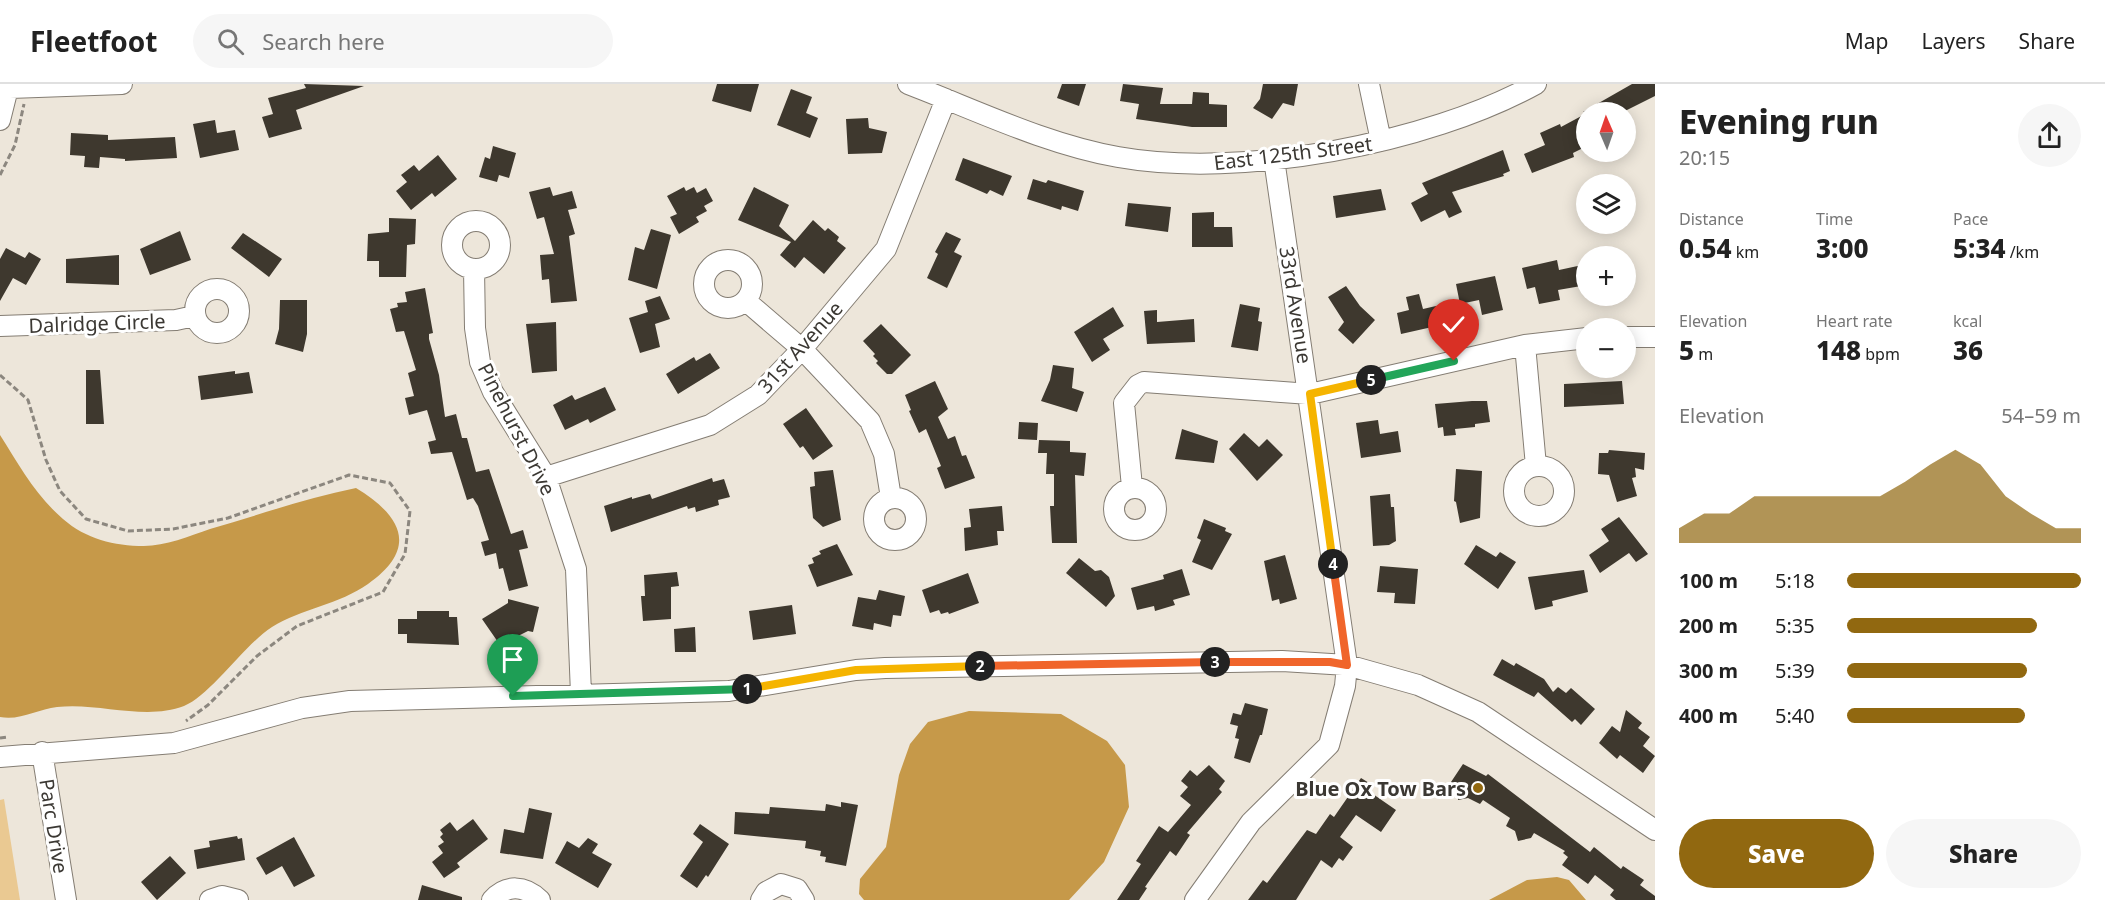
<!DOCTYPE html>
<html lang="en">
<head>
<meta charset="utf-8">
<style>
  :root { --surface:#fff; --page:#f6f6f6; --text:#222; --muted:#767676; --line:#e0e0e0; --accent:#916810 }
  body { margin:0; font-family:"Noto Sans",sans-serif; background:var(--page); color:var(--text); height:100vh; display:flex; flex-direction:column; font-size:22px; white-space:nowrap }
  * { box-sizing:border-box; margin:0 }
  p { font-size:20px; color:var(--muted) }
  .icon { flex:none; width:33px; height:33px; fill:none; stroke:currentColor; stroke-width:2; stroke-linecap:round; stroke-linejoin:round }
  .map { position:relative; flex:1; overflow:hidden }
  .side { display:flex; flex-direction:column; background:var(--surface); width:450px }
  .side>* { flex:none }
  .needle { width:39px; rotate:358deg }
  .controls { position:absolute; left:1576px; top:18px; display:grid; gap:12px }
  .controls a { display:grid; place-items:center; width:60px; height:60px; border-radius:50%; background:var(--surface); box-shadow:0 3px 15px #0003; font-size:30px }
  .pin { position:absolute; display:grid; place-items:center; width:51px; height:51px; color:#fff; margin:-62px -26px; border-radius:50% 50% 50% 0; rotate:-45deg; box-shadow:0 0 6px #0007 }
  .pin .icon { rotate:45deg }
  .km { position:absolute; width:30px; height:30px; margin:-15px; border-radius:50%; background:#222; color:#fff; font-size:16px; line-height:30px; text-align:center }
  .round { display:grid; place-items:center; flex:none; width:63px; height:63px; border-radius:32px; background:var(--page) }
  .head { display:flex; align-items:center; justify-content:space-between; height:102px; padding:0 24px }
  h1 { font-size:33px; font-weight:800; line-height:45px }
  .stats { display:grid; grid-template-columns:repeat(3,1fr); gap:9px; height:102px; padding:6px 24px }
  .stats div { display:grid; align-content:center }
  .stats b { font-size:26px; font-weight:800 }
  .stats small { font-size:16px; font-weight:400 }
  .stats p { font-size:16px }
  .chart { height:168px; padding:12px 24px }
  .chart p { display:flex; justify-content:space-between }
  .chart svg { width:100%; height:108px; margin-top:6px; fill:var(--accent); opacity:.7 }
  .action { display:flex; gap:12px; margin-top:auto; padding:12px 24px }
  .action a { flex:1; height:69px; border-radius:36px; background:var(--accent); color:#fff; font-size:24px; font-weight:800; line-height:69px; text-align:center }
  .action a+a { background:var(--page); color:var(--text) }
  ul { padding:0 24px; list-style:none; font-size:20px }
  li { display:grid; grid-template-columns:96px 72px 1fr; align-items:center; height:45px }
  li i { height:15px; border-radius:8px; background:var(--accent) }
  header { display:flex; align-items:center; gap:36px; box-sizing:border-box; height:84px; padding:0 30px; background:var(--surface); border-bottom:2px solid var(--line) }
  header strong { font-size:28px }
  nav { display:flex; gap:33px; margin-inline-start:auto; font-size:21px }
  .search { width:420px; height:54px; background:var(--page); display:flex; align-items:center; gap:15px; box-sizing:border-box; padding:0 21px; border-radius:33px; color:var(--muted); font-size:22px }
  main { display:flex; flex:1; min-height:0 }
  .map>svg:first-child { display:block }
  .green { fill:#eac992 }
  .water { fill:#c69949 }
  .building { fill:#3e382e }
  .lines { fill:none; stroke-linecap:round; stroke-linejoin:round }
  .minor-casing { stroke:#847d73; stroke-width:22 }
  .path { stroke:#8c877f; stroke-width:3; stroke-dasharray:6 3; stroke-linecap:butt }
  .minor { stroke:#fff; stroke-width:20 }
  .split-1-casing { stroke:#fff; stroke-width:12 }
  .split-2-casing { stroke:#fff; stroke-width:12 }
  .split-3-casing { stroke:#fff; stroke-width:12 }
  .split-4-casing { stroke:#fff; stroke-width:12 }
  .split-5-casing { stroke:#fff; stroke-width:12 }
  .split-6-casing { stroke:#fff; stroke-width:12 }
  .split-1 { stroke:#22a559; stroke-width:8 }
  .split-2 { stroke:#f5b400; stroke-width:8 }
  .split-3 { stroke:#f0652b; stroke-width:8 }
  .split-4 { stroke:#f0652b; stroke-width:8 }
  .split-5 { stroke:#f5b400; stroke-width:8 }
  .split-6 { stroke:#22a559; stroke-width:8 }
  .poi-dot { fill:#916810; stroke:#fff; stroke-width:2 }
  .labels { text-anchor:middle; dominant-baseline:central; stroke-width:6; stroke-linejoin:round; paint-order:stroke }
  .street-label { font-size:20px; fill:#3b3833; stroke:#fff }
  .poi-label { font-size:20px; font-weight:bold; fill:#3b3833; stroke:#fff; text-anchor:end }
</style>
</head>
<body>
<header>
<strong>Fleetfoot</strong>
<div class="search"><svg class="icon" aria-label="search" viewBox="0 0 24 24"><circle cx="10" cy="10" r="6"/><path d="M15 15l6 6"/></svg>Search here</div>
<nav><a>Map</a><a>Layers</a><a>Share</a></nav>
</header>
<main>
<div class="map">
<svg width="1655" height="816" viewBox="0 0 1655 816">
  <rect width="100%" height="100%" fill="#ede6da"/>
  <path class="green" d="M4,715L20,816H0V716Z"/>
  <path class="water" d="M0,351C19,381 36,412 63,435C86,455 114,462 144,462C165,462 190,452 210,445C259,431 306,414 356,404C402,432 419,464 368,500C340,520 301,525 272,543C244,561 210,612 184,622C145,637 98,618 57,623C38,625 20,637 0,633Z
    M969,627L1061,630L1107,657L1125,681L1129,723L1104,778L1069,816H864L859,810L860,795L886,763L899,691L910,660L928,638Z
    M1557,793L1569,796L1586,816H1489L1527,796Z"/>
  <path class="building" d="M304,0L364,2L296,26L302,45L269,54L262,33L273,30L268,14L306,4Z
    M717,0H759L751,28L712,17Z
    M1062,0H1086L1079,22L1057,14Z
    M1123,0L1163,4L1160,20H1192L1193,8L1209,9V20L1227,21V43H1192L1136,35L1139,20L1120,17Z
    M1263,0H1298L1294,22L1283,19L1272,35L1253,24L1260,15Z
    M1632,0H1655V12L1623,28H1583Z
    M791,5L812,13L806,29L818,34L810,54L777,41Z
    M1587,29V51L1580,55L1585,63L1573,69L1574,73L1532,89L1524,70L1545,61L1540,49L1560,40L1561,43Z
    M868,34L869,44L887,48L882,69L848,70L846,35Z
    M215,36L217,49L235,46L239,66L200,74L193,40Z
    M71,49L108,51V56L175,53L177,74L125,77V75L100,73L99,84L84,83L85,72L70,71Z
    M493,62L516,69L509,94L499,91L497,98L479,93L485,73L490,75Z
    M1503,66L1510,87L1503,90L1504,92L1452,108L1462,128L1449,134L1445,126L1421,138L1411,119L1428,110L1422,99Z
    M438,71L457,95L435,113L432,109L411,126L396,107L407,98L401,91L414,81L419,87Z
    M963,74L1012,92L1003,112L990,106L987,110L955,96Z
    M1033,95L1046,99L1048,96L1084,107L1078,127L1062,122L1061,126L1027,115Z
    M550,103L553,112L572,107L577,124L568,126L575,150L569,152L577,217L551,219L549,195L542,196L540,171L554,170L544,133L537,135L529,108Z
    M684,103L686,107L694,103L697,109L706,104L713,117L704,122L707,127L696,133L699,138L679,150L670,133L677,130L667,112Z
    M754,103L789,121L779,142L795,157L813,136L825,147L828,144L839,153L837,157L846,164L824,190L804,173L795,184L780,171L791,158L738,136Z
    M1381,105L1386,126L1336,134L1333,112Z
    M1128,119L1171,123L1168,148L1125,142Z
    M1214,128V143H1232L1233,163H1192V129Z
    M389,134L416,135L415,160L407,161L406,193H379V177H367L368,150L389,148Z
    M651,145L671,151L657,205L628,196L635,163L644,166Z
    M180,147L191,176L150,191L140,165Z
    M946,148L961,155L954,168L962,172L947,204L927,194L938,170L935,168Z
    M243,149L282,175L269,193L231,164Z
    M6,164L25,174L29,168L41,175L26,201L13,194L0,217V175Z
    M119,171V201L66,199V175Z
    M1557,176L1559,186L1587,180V201L1558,206L1560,216L1539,220L1535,203L1527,205L1522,184Z
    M1495,192L1503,226L1482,231L1479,216L1460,220L1456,200Z
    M1346,202L1360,222L1375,236L1353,260L1338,246L1344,238L1328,213Z
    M425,204L433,249L429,250V255L439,291L445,333L456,330L462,354H467L476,388L489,385L511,450L523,446L528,464L519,466L528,502L509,507L503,484L499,485L496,469L485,472L481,458L489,456L478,422L473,414L467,416L452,368L431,370L428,358L436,356L427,326L409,331L405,314L414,312L408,289L416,286L404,247L396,248L390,225L398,223L397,219L407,218L405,208Z
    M1419,210L1423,225L1436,222L1441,241L1401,250L1397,229L1409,226L1406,213Z
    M660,212L670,235L655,240L660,263L640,269L629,234L648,228L645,217Z
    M280,216H307V250L303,268L275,260L279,245Z
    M1240,220L1260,224L1258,237L1262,238L1258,267L1231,263Z
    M1113,223L1124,242L1103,255L1110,266L1092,278L1074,248Z
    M1157,226V238L1194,235L1195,258L1147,260L1144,227Z
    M556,238L557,287L532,289L526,240Z
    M881,240L911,271L892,290H887L876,279L878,277L873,272L875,270L863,257Z
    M710,269L720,284L678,310L666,290L694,273L696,277Z
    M1053,281L1074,284L1072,304L1084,308L1077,328L1041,317L1050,296Z
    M86,286H100L104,340H86Z
    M235,287V290L249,288L253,309L201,316L198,292Z
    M935,297L948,325L938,333L948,355L955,352L962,372L966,371L975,394L945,405L937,384L941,382L926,345L919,349L909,327L911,326L905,311Z
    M1622,297L1624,320L1564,323V300Z
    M605,303L616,326L590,339L588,335L565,346L553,321L572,311L575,316Z
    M1472,317H1487L1490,338L1475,340V343L1455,345L1456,351L1444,352L1443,343L1438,344L1435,320Z
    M806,324L833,362L813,376L803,362L800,364L783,340Z
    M1378,336L1380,350L1398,347L1401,368L1361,374L1356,339Z
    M1019,338L1038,339L1037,356L1018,355Z
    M1182,345L1218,357L1214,379L1175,375Z
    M1244,349L1259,363L1267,355L1283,371L1257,397L1229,365Z
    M1039,356L1070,357V368L1086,369L1084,392L1075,391L1077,459H1052L1050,422H1054V390H1046L1047,369H1038Z
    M1609,366L1645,369L1644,386L1635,384L1636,393L1632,394L1637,412L1617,418L1609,391L1598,390L1599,369H1608Z
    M1456,385L1482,387L1480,434L1460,439L1456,418L1454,417Z
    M833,386L841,436L823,443L813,434L810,403L815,402L814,388Z
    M712,394L713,398L724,395L730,413L718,416L719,421L696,428L695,423L688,425L687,422L611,448L604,422L632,413V415L650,410L652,415Z
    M1390,410L1391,423H1394L1396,457L1389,461L1373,462L1370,412Z
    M1002,422L1004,447H997L998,461L965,467L964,444L971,443L969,425Z
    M1619,433L1648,470L1636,478L1629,469L1600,489L1589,471L1609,457L1601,445Z
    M1204,435L1226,444L1225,447L1232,450L1212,486L1192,478L1201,456L1197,454Z
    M837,460L853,491L817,503L808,481L814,479L812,474L821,470L819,467Z
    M1476,461L1496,473L1500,468L1516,478L1498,505L1464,480Z
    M1285,471L1297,515L1280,520L1279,515L1272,517L1264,477Z
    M1079,474L1095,487L1101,486L1109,493L1115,512L1106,523L1066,489Z
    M1380,482L1418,485L1415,520L1394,519L1395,509L1377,508Z
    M1182,485L1190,511L1173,516L1175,521L1155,527L1154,522L1137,526L1131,504L1164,495L1163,491Z
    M1584,486L1588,508L1552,517L1553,522L1535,526L1528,493Z
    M677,488L679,502L671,503V535L643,537L641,512H645L644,491Z
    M968,489L979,519L949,530L948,528L941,530L939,526L930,529L922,506Z
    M879,506L905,512L901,532L893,531L891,543L874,539L873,546L852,542L858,513L876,516Z
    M508,515L539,523L533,548L528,547L500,561L482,535L508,519Z
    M792,521L796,550L753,556L749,527Z
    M417,527H449V533H457L459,561L407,559V550H398V535H417Z
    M695,543L696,568H675L674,545Z
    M1502,575L1514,582L1516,579L1544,595L1553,608L1558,603L1566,609L1571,604L1595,625L1581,641L1575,635L1572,638L1538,608L1534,613L1493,591Z
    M1245,619L1268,625L1262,651H1260L1250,679L1234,674L1239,655L1235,654L1238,642L1230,640L1233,629L1241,631Z
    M1626,626L1642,639L1638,644L1650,653L1643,662L1655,672L1643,689L1620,671L1617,675L1599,659L1612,642L1620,648Z
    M1463,680L1486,692L1488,690L1590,768L1594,763L1621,785L1623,782L1644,796L1640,801L1655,812V816H1616L1610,811L1614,806L1595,791L1588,800L1562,781L1568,773L1563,769L1565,767L1534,749L1531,754L1518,757L1515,747L1506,742L1510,734L1483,716L1480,720L1468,714L1458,716V709L1449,701Z
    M1209,681L1225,697L1219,705L1222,708L1187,749L1190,751L1176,772L1170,767L1145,803L1147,804L1139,816H1117L1141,780L1136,777L1159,742L1168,748L1191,721L1180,712L1188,703L1181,697L1190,686L1197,692Z
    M1361,694L1374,702L1370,708L1396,726L1381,748L1356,731L1340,753L1353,763L1343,777L1339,774L1332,784L1321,776L1296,816H1248L1263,796L1267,799L1307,746L1316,750L1330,730L1334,733Z
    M841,718L858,721L846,782L825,778L826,773L820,772L821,767L805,764L806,757L734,750L735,728L769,730L770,723L825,727L826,720L841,723Z
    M529,724L552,729L543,775L500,769L504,745L524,749Z
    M473,735L488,755L457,779L460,783L444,794L432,778L443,769L438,762L444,758L440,753L443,750L440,746L450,738L457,747Z
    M700,740L729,760L708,793L706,791L697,804L680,792L703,758L693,750Z
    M237,752L238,755L242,754L245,776L197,785L194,766L210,763L209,757Z
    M294,753L315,792L294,803L282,782L266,791L256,774Z
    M588,754L598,760L592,769L612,780L598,804L555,779L567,757L579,764Z
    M170,772L186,789L157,816L141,798Z
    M422,801L462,813V816H418Z"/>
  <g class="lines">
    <defs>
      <path id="minor" d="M908,0C976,26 1045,60 1118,73C1241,95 1427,60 1536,0
        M1369,0L1381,57
        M10,4L122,0
        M0,36L9,0
        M452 161a24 24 0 1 1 48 0a24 24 0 1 1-48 0Z
        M704 200a24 24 0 1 1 48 0a24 24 0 1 1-48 0Z
        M474,185L475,244L480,278L493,308L546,393L576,485L581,610
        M195 227a22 22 0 1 1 44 0a22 22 0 1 1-44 0Z
        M746,217L802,265L870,337L884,370L891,414
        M0,242L176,236L194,232
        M1626,253H1655
        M1525,261L1536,382
        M1514 407a25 25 0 1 1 50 0a25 25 0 1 1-50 0Z
        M546,393L710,341L758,311L802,265L886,165L946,15
        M1132,403L1124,319L1138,301L1144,298L1310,310L1525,261L1587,254
        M1114 425a21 21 0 1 1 42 0a21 21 0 1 1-42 0Z
        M874 435a21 21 0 1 1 42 0a21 21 0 1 1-42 0Z
        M42,668L66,816
        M0,673L174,659L302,624L350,617L729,607L856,586L885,584L1282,577L1347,581L1418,601L1478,628L1655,746
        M210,816L222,812L238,816
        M492,816C506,800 525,801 540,816
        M761,816L766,808L781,800L797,805L804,816
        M1195,816L1251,738L1329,661L1345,602L1347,581L1274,75"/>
    </defs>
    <use href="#minor" class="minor-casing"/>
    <path class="path" d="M0,91L15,61L24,20
      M0,291L28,316L46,376L60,407L86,435L128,447L173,445L228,434L349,391L390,399L410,427L405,470L383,508L297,542L257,572L208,621L186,637
      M0,654L8,653"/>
    <use href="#minor" class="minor"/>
  </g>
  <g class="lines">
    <defs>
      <path id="split-1" d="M513,612L747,605"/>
      <path id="split-2" d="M747,605L856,586L980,582"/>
      <path id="split-3" d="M980,582L1215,578"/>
      <path id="split-4" d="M1215,578H1330L1347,581L1333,480"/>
      <path id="split-5" d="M1333,480L1310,310L1371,296"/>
      <path id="split-6" d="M1371,296L1454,277"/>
    </defs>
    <use href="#split-1" class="split-1-casing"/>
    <use href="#split-2" class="split-2-casing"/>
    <use href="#split-3" class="split-3-casing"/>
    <use href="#split-4" class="split-4-casing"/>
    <use href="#split-5" class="split-5-casing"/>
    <use href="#split-6" class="split-6-casing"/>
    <use href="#split-1" class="split-1"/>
    <use href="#split-2" class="split-2"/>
    <use href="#split-3" class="split-3"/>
    <use href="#split-4" class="split-4"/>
    <use href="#split-5" class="split-5"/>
    <use href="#split-6" class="split-6"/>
  </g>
  <circle class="poi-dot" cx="1478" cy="704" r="6"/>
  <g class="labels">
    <g class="street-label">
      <text transform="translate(1293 69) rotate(-7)">East 125th Street</text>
      <text transform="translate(1296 221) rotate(81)">33rd Avenue</text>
      <text transform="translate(97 239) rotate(-2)">Dalridge Circle</text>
      <text transform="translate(800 263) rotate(-48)">31st Avenue</text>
      <text transform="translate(517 345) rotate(63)">Pinehurst Drive</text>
      <text transform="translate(54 742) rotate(81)">Parc Drive</text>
    </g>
    <g class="poi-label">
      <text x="1466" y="704">Blue Ox Tow Bars</text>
    </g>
  </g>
</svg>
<div class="controls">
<a><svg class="needle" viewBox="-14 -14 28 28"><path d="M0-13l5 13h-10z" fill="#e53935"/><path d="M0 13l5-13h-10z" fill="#767676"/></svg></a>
<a><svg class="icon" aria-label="layers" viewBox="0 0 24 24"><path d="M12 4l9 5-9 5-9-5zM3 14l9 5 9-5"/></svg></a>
<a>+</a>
<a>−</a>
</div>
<div class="pin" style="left:513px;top:612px;background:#1e9e55"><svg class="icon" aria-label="arrive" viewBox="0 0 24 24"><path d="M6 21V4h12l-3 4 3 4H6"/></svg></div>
<div class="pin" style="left:1454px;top:277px;background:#d93025"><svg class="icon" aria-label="check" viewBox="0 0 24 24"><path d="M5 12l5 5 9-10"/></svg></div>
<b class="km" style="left:747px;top:605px">1</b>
<b class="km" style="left:980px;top:582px">2</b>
<b class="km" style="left:1215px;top:578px">3</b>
<b class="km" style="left:1333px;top:480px">4</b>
<b class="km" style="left:1371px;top:296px">5</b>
</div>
<section class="side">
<div class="head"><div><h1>Evening run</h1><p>20:15</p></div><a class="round"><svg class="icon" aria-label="share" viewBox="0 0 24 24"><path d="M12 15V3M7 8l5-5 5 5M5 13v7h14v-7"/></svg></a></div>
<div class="stats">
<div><p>Distance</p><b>0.54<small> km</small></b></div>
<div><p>Time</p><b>3:00</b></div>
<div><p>Pace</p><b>5:34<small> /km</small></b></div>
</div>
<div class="stats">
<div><p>Elevation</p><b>5<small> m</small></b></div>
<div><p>Heart rate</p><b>148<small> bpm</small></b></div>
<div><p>kcal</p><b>36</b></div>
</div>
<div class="chart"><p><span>Elevation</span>54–59 m</p>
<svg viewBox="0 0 160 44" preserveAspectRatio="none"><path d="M0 44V38L10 32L20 32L30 25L40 25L50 25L60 25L70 25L80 25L90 19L100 12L110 6L120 12L130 25L140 32L150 38L160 38V44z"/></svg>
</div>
<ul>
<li><b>100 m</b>5:18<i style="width:100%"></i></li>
<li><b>200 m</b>5:35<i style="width:81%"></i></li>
<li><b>300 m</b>5:39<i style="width:77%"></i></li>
<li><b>400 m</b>5:40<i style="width:76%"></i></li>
</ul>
<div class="action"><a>Save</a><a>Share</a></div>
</section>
</main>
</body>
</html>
